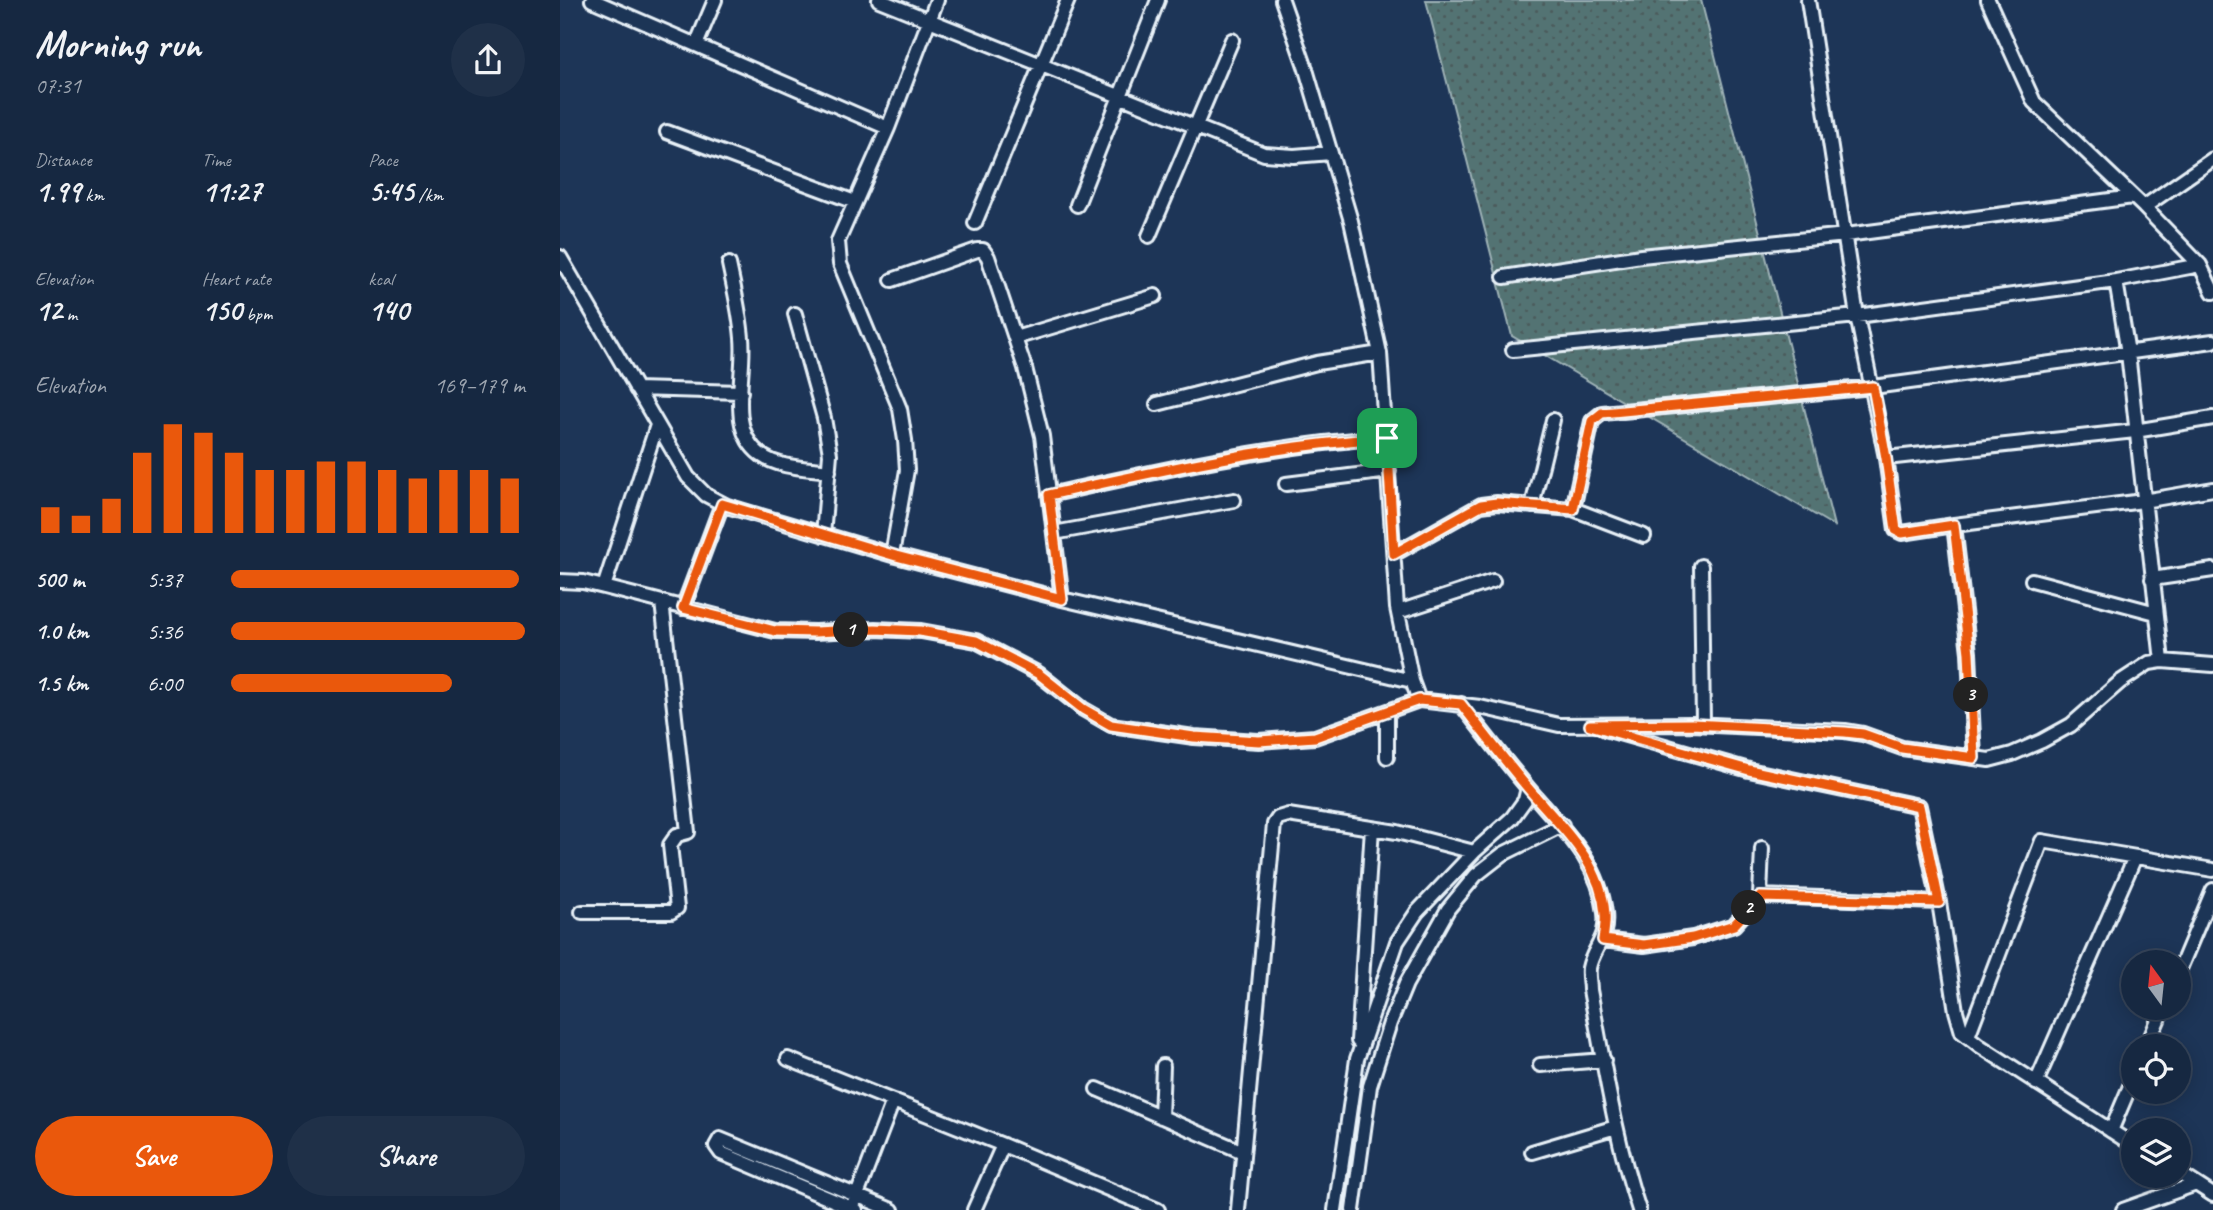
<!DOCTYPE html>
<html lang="en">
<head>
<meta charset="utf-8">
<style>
  :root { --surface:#162841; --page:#1f3048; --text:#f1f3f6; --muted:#9ea6b1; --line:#35445a; --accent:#ea580c }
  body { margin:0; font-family:Caveat,sans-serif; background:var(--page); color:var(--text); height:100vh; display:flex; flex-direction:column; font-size:26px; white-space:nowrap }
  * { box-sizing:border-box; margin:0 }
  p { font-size:23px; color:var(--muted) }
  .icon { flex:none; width:38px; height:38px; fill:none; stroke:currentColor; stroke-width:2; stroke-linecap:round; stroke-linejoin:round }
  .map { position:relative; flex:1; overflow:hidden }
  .side { display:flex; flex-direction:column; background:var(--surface); width:560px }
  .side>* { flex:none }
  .needle { width:46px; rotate:345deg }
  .buttons { position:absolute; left:1561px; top:950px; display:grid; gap:14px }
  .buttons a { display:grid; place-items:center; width:70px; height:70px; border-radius:50%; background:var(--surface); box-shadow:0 4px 18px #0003,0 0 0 2px var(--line); font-size:35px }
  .pin { position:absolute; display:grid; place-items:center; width:60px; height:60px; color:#fff; margin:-30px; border-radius:14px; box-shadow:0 4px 10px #0006 }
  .km { position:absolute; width:35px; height:35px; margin:-18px; border-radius:50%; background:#222; color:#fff; font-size:19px; line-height:35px; text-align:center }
  .round { display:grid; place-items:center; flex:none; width:74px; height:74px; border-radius:37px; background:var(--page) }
  .head { display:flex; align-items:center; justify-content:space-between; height:119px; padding:0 35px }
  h1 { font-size:38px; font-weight:700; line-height:52px }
  .stats { display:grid; grid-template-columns:repeat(3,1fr); gap:10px; height:119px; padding:7px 35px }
  .stats div { display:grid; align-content:center }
  .stats b { font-size:30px; font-weight:700 }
  .stats small { font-size:19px; font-weight:400 }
  .stats p { font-size:19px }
  .chart { height:196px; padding:14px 35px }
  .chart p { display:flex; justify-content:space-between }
  .chart svg { width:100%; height:126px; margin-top:7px; stroke:var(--accent); stroke-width:6 }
  .primary-button { display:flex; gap:14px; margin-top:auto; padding:14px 35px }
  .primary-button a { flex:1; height:80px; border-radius:42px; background:var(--accent); color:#fff; font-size:28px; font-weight:700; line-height:80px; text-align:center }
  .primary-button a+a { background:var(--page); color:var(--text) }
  ul { padding:0 35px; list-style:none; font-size:23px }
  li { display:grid; grid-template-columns:112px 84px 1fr; align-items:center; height:52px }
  li i { height:18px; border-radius:9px; background:var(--accent) }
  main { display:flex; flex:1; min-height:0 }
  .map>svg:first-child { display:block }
  .grass { fill:url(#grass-dots); stroke:#9eb2b6; stroke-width:2 }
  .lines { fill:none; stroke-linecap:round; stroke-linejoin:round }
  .minor-casing { stroke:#e8f1f8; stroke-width:18 }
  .minor { stroke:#1d3557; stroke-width:12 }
  .route-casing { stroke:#fff; stroke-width:14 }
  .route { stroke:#ea580c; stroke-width:9 }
</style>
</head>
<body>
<main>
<section class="side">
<div class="head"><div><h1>Morning run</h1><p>07:31</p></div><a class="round"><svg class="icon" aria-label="share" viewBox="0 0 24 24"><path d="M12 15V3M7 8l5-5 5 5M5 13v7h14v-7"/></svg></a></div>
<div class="stats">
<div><p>Distance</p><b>1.99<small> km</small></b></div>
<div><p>Time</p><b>11:27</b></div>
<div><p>Pace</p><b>5:45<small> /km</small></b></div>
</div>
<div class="stats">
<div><p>Elevation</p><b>12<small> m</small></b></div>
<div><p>Heart rate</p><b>150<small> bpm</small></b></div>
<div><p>kcal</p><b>140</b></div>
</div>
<div class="chart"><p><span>Elevation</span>169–179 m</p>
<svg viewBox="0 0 160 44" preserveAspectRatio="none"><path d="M5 44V35M15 44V38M25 44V32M35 44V16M45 44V6M55 44V9M65 44V16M75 44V22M85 44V22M95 44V19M105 44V19M115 44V22M125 44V25M135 44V22M145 44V22M155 44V25"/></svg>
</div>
<ul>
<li><b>500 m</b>5:37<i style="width:98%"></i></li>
<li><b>1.0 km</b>5:36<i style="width:100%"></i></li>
<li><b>1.5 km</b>6:00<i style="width:75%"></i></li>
</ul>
<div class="primary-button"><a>Save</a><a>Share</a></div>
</section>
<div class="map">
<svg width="1653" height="1210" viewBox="0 0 1653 1210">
  <defs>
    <pattern id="grass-dots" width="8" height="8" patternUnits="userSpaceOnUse" patternTransform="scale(1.75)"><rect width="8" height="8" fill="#537373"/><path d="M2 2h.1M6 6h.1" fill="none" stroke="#4c5b5c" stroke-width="1.8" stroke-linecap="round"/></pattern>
  </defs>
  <rect width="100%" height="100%" fill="#1d3557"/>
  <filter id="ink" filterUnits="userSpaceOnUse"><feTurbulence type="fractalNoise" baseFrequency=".0143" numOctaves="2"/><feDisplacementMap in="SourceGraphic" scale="14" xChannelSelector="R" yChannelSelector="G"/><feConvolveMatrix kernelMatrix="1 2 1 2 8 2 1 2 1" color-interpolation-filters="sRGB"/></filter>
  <g filter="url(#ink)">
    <path class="grass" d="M866,0H1141L1274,526L952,336Z"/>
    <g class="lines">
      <defs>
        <path id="minor" d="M32,0L328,128
          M319,0L704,154L734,156L771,153
          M722,0L745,66L791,221L820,353L837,608L852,681L859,700
          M1248,0L1297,316L1326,458L1336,530L1342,533L1394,525
          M1428,0L1474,102L1584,207L1640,265L1653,292
          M136,45L155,0
          M107,132L295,202
          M517,205L598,0
          M1584,207L1653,159
          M415,223L508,0
          M589,236L672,40
          M0,257L128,477L146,495L167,506L336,556L502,599L852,681
          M169,264C174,288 180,313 182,338C186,376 166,429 201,455C218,468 248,468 269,471
          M944,277L1081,256L1286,235L1573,197
          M332,280L417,250H423L428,257L465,368L482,436L502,599
          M1556,281L1640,265
          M235,314L264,418L270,454L263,535
          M455,338L595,296
          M953,350L1297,316L1556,281L1568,353L1602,661
          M76,389L181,392
          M597,404L757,363L820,353
          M1326,458L1575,431L1653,418
          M726,484L829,471
          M489,495C601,470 713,445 827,437
          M972,506L993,420
          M1013,509L1032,421L1042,413L1313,387L1653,341
          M494,533L674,500
          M834,554L921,505L937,503L1013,509L1084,536
          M332,555L347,470L345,440L340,409L280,264L278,241L328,128L377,0
          M1141,566L1143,724
          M1592,579L1653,570
          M1472,580L1596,613
          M0,581L23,582L44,587L215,631L255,632L315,629L361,631L416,641L479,674L523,709L551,725L634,737L699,741L755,737L859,700L920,707L999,725L1132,724L1285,731L1303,734L1342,748L1429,760L1452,754L1482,741L1511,725L1560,682L1589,663L1602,661L1653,665
          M44,587L97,425
          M123,608L162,504
          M838,612L933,581
          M901,704C923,732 945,761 968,788C1000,826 1039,860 1045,913C1048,940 1033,947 1029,968C1028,975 1030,983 1030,990C1044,1064 1055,1138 1079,1210
          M1045,729L1189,770L1359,806L1379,902L1396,1011L1402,1032L1420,1046L1573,1145
          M827,757V712
          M1414,758L1409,653L1394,525L1583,501L1653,489
          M1202,848L1200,896L1379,902
          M22,912H111L117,908L110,845L117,835L128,832L102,602
          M1043,940L1084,945L1133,938L1174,925L1200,896
          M1619,971L1653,890
          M1408,1036L1482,841L1653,870
          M798,1041L812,828
          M1587,1046L1603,1008
          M228,1059L443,1145L598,1210
          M980,1065L1044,1060
          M1476,1083L1575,857
          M537,1089L683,1152
          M601,1117L603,1066
          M1551,1131L1573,1079
          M972,1152L1056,1127
          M1619,1173L1653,1195
          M294,1203L333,1101
          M296,1210L161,1153L156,1146L160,1139L332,1210
          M414,1210L443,1145
          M678,1210L714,824L718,818L728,815L837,832L914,852
          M775,1210L797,1059L837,942L857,912L914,852L952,818L965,800L968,788
          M793,1210L810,1086L830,1023L846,984L888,909L916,875L943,854L1002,825
          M1563,1210L1636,1184"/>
      </defs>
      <use href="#minor" class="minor-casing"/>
      <use href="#minor" class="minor"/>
    </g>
  </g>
  <g class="lines" filter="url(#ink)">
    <defs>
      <path id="route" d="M1313,387L1326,458L1336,530L1342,533L1394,525L1409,653L1414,758L1342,748L1303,734L1285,732L1132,724L1030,725L1189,770L1359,806L1379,902L1200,897L1174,925L1133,938L1084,945L1043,940C1044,932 1046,922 1045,914C1041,861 1000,826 968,788C945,761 923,732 901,704L859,700L755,737L699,741L634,737L551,725L523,709L479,674L416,641L360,631L315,629L255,632L215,631L123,608L162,504L336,556L502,599L489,495C601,470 713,445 827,438L834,554L921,505L937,503L1013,509L1032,421L1042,413Z"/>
    </defs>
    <use href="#route" class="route-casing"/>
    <use href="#route" class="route"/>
  </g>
</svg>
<div class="buttons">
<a><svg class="needle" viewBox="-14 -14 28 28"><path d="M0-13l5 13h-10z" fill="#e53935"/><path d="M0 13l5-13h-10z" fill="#9ea6b1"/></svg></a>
<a><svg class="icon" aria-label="locate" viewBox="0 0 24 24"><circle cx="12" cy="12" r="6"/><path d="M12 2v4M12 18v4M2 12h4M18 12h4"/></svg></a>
<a><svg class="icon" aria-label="layers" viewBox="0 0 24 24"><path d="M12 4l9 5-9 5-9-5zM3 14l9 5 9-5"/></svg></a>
</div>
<div class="pin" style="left:827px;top:438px;background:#1e9e55"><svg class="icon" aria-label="arrive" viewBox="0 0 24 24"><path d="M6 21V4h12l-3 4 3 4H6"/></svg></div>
<b class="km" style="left:291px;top:630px">1</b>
<b class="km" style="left:1189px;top:908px">2</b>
<b class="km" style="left:1411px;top:695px">3</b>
</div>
</main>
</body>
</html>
